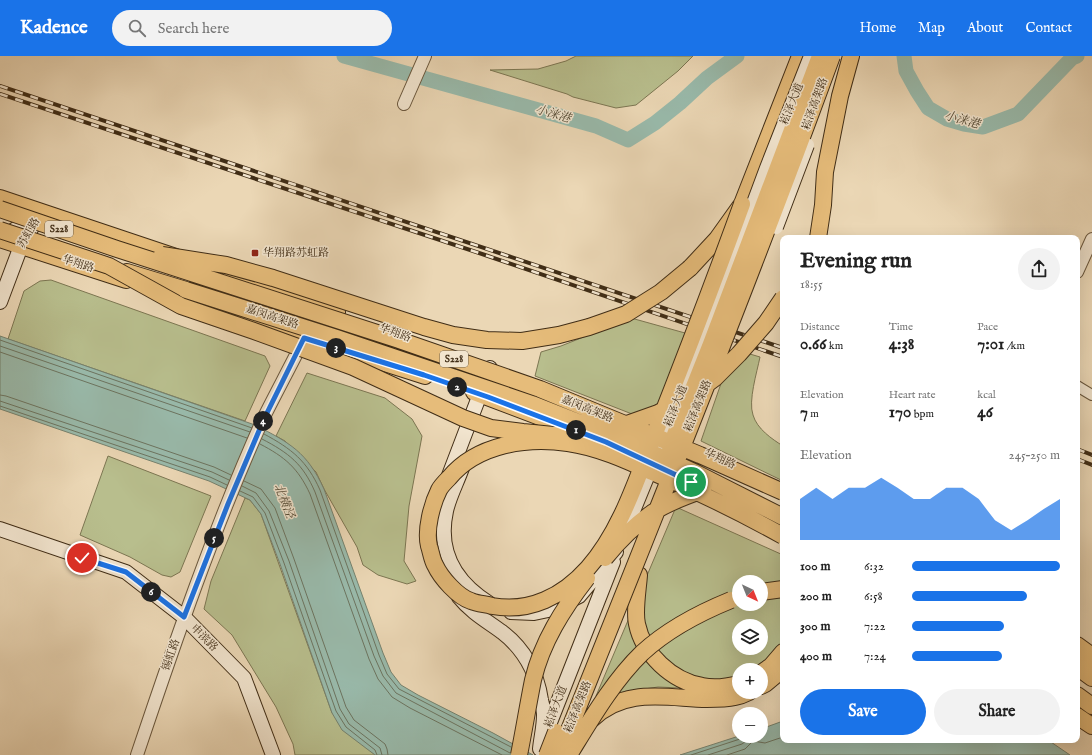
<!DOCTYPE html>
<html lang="en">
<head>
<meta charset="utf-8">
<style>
  :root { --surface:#fff; --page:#f2f2f2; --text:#222; --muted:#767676; --accent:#1a73e8 }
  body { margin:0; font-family:"IM FELL English","Noto Serif SC",serif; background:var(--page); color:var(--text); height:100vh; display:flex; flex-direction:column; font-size:15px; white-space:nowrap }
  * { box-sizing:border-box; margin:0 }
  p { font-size:13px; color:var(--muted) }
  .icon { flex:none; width:22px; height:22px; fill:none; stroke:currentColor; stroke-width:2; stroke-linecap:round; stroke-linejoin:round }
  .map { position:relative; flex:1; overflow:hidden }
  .sheet { position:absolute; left:780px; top:179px; width:300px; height:508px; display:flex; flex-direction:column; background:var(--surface); border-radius:8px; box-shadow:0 4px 16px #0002 }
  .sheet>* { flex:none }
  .needle { width:26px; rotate:137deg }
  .fabs { position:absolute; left:732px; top:519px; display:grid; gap:8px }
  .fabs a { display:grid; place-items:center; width:36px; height:36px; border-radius:50%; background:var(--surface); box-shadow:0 4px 16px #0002; font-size:20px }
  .pin { position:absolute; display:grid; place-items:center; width:34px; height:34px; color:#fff; margin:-17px; border:2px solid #fff; border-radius:50%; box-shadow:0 1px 4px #0007 }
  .km { position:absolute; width:20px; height:20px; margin:-10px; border-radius:50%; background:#222; color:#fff; font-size:11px; line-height:20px; text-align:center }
  .round { display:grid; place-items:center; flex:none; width:42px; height:42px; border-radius:21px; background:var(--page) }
  .overview { display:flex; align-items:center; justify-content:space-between; height:68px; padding:0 20px }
  h1 { font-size:22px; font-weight:700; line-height:30px }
  .stats { display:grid; grid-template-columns:repeat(3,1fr); gap:6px; height:68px; padding:4px 20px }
  .stats div { display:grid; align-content:center }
  .stats b { font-size:17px; font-weight:700 }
  .stats small { font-size:11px; font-weight:400 }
  .stats p { font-size:11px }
  .chart { height:112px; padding:8px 20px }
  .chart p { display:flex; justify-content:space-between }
  .chart svg { width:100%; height:72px; margin-top:4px; fill:var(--accent); opacity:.7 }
  .action { display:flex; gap:8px; margin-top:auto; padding:8px 20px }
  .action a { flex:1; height:46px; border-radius:24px; background:var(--accent); color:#fff; font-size:16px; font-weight:700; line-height:46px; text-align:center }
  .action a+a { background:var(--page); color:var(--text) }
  ul { padding:0 20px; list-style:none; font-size:13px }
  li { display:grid; grid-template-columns:64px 48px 1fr; align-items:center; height:30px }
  li i { height:10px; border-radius:5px; background:var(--accent) }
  header { display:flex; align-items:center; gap:24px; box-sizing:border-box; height:56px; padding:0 20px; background:var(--accent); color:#fff }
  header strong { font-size:19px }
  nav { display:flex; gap:22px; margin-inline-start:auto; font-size:14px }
  .search { width:280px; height:36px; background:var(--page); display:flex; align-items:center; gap:10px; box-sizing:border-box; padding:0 14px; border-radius:22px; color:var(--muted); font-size:15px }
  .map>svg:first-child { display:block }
  .green { fill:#b8be8d; stroke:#7c7652; fill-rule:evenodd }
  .water { fill:#99baab; stroke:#75826f }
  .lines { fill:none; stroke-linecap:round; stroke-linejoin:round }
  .shore { stroke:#6c7460; stroke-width:1 }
  .river { stroke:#99baab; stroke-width:15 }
  .minor-casing { stroke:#6b583e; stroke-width:12 }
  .tertiary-casing { stroke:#6b583e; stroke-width:14 }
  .secondary-casing { stroke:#402d16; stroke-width:16 }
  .primary-casing { stroke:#402d16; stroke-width:18 }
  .trunk-casing { stroke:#402d16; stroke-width:18 }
  .minor { stroke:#f2e5cf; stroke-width:10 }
  .tertiary { stroke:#f2e5cf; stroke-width:12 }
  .secondary { stroke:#f2e5cf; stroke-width:14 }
  .primary { stroke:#e6bc7a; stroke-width:16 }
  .trunk { stroke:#e6bc7a; stroke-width:16 }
  .rail-casing { stroke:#402d16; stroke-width:4 }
  .rail { stroke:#f2e5cf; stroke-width:2.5; stroke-dasharray:8; stroke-linecap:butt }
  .secondary-bridge-casing { stroke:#402d16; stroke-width:16; stroke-linecap:butt }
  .trunk-bridge-casing { stroke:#402d16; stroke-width:18; stroke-linecap:butt }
  .secondary-bridge { stroke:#f2e5cf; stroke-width:14 }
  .trunk-bridge { stroke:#e6bc7a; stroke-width:16 }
  .route-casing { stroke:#fff; stroke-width:8 }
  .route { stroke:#1a73e8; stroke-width:5 }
  .poi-dot { fill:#8f2418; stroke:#f2e5cf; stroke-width:1.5 }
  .labels { text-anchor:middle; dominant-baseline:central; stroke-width:3; stroke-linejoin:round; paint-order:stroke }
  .shield { fill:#f2e5cf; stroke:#75644e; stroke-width:1 }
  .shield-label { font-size:10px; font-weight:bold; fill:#402d16 }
  .street-label { font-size:11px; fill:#402d16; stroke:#f2e5cf }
  .poi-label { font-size:11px; fill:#402d16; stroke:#f2e5cf; text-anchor:start }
  .water-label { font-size:12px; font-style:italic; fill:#524934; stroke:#f2e5cf }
</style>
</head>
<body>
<header>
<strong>Kadence</strong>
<div class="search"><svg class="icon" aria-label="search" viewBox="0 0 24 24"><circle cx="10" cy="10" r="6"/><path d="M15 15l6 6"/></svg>Search here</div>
<nav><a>Home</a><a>Map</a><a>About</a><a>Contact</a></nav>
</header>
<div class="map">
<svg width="1092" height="699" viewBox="0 0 1092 699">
  <rect width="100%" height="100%" fill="#ebd7b5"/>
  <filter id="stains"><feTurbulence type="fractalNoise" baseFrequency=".005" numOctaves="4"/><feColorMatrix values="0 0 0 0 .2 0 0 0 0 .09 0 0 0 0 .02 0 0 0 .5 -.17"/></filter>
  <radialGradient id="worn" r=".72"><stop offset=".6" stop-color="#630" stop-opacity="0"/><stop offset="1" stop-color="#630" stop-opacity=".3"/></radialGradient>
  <path class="green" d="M576,0H693L678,15L636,49L616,52L573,41L567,38L490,14L538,13L566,5Z
    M51,224L265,300L270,310L245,365L8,283L24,235L40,225Z
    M631,262L685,277L655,367L535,320L541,296L561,290Z
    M733,293L760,301C757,316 748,345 753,359C757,373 772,383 783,390V425L701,385Z
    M307,317L385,342L412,363L422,380L409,450L404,505L416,525L407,528L378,519L363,509L357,491L324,433L316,416L285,385L276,380Z
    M108,400L211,440L180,516L171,521L162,519L130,501L80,479Z
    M245,442L250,444L261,458L332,657L375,699H295L293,688L276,651L232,579L204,553L211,525Z
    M676,451L783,499V584L772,600L750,614H739V619L722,625L681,632L658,631L596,640ZM739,526H761V548H739ZM739,570H761V592H739Z"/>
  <path class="water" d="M0,280L255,369C290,387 307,396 324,433L383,597L391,616L401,629L418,639L493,677L533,699H375L342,674L332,657L280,508L261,458L250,444L209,425L0,353Z
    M783,665V684H1048L1070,699H680L739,680H761V673Z"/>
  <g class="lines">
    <path class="shore" d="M0,284L252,372
      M0,290L250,376
      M0,296L247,382
      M0,339L6,340L214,411L231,419
      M0,345L212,416L229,424
      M0,350L210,421L227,429
      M264,378C292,393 307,405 320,434L379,599L387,618L399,633L511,691
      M262,383C289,397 303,408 315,436L374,600L383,620L396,637L510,697
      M260,388C285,401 298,412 310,438L369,603L378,623L392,641L410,652L502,699
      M244,425L261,433L275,452L294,503L346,651L354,664L385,688L387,693L388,699
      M242,430L256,437L269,455L289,505L340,653L349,668L380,692L382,699
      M240,435L253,441L265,457L284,507L336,655L346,671L375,694L377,699
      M691,699L740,683L743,680
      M708,699L742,688L746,685L748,680
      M727,699L745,693L753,685L765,687L783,681"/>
    <path class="river" d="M344,0L596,70L628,84L655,67L680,47L707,22L737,0
      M904,0L906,15L917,35L928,52L947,63L964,68L983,71L1018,58L1072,2L1077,0"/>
    <defs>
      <path id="minor" d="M1077,330L1092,339"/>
      <path id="tertiary" d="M404,48L425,0
        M1077,216L1092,183
        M137,699C175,586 214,472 263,363C276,337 290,311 303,285"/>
      <path id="secondary" d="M2,182L38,158
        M0,246L21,190L41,156
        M462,412C457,426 449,441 446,455C437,496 456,527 490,548
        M448,422L490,312
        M0,473L126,516L184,561L244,622L273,699
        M459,541C471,556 487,565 502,576C524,593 537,617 541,644C542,649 544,654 544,659C544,671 541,682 540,693
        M511,556L534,557L553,553L579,540L616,496
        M547,674L613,506"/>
      <path id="primary" d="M0,142L176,201
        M0,183L126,224
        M204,210L337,256
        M190,245L425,320
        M474,336L606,386L656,409
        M740,449L783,470
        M639,519C638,533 634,555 637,568C643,598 672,625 702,630C715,633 727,631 739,628
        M1077,602L1092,613
        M761,617L771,610L783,596
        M761,630L765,628L783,613
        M592,663C625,631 665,642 707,643C716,643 726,643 735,641C740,640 745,638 749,636"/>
      <path id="trunk" d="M818,182L823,149L825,116L840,40L851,0
        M690,212L717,183L742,148L800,0
        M127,216L186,234
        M761,536L783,533
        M1077,589L1092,600
        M1077,611L1092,622
        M1077,639L1092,650
        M1077,660L1092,670"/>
    </defs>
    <use href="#minor" class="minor-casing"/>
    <use href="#tertiary" class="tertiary-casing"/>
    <use href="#secondary" class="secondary-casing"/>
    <use href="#primary" class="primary-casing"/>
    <use href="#trunk" class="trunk-casing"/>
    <use href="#minor" class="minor"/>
    <use href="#tertiary" class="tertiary"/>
    <use href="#secondary" class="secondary"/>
    <use href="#primary" class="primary"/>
    <use href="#trunk" class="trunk"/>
    <defs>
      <path id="rail" d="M0,30L783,292
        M0,38L485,199L783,301
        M1077,393L1092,399
        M1077,403L1092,409"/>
    </defs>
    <use href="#rail" class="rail-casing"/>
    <use href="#rail" class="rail"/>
    <defs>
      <path id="secondary-bridge" d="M776,171L807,89
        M622,482L703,284L767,112L811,0"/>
      <path id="trunk-bridge" d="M742,148C714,225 685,301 655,377C637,422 621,475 588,512C563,540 530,557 492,550C485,548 478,548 471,545C458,541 441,522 435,509C432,504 431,496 429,490C425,474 432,448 439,434C441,430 445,426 449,422C477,388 527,381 568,387C597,391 626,404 652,416C697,435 740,456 783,480
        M0,153L117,193L399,284L540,333L700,399L783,436
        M0,174L109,210L181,250L254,275L353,311L463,362L491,372L523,376L553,379L581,378L601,375L627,368L658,357L692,339L715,322L739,298L766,267L783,242
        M162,199L226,209L273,222L424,271L453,279L487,284L522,285L559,279L589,271L626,258L661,236L690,212
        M186,234L337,282L532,348L623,384L694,416L783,461
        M670,391L711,288L820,0
        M605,502C618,486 635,469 652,457C667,447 686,440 703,434
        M519,699C524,674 528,649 533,624C542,586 563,553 587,522
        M547,699L556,676
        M559,699C652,467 746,235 832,0
        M569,699C590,665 613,625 642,597C668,573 699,557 731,544"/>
    </defs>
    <use href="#secondary-bridge" class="secondary-bridge-casing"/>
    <use href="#trunk-bridge" class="trunk-bridge-casing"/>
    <use href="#secondary-bridge" class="secondary-bridge"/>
    <use href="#trunk-bridge" class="trunk-bridge"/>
  </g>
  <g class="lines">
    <defs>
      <path id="route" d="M82,502L126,516L184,561L228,448L264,363L304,282L424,319L488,341L606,386L691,426"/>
    </defs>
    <use href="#route" class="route-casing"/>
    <use href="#route" class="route"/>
  </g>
  <rect class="poi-dot" x="251" y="193" width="8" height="8" rx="2"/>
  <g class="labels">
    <g class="shield">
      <rect x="45" y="165" width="28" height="16" rx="3"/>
      <rect x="440" y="295" width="28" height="16" rx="3"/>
    </g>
    <g class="shield-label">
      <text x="59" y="173">S228</text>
      <text x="454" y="303">S228</text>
    </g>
    <g class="street-label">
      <text transform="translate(792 48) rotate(-68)">崧泽大道</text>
      <text transform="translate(815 48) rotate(-70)">崧泽高架路</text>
      <text transform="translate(29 177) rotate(-60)">苏虹路</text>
      <text transform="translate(78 208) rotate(18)">华翔路</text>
      <text transform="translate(272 261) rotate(18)">嘉闵高架路</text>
      <text transform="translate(395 277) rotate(20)">华翔路</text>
      <text transform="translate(676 350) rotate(-68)">崧泽大道</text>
      <text transform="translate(698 350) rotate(-68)">崧泽高架路</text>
      <text transform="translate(587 353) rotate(22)">嘉闵高架路</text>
      <text transform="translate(720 403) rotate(25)">华翔路</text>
      <text transform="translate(204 582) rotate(45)">申滨路</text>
      <text transform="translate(171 599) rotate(-71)">锡虹路</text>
      <text transform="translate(556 651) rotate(-69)">崧泽大道</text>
      <text transform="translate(578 651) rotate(-68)">崧泽高架路</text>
    </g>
    <g class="poi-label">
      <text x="263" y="197">华翔路苏虹路</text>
    </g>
    <g class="water-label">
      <text transform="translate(553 58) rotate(16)">小涞港</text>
      <text transform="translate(962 64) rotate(15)">小涞港</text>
      <text transform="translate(284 445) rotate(69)">北横泾</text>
    </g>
  </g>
  <rect width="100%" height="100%" filter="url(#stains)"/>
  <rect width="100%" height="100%" fill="url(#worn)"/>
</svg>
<div class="fabs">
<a><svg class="needle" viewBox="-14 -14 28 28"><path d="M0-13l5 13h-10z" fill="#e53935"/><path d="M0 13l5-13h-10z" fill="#767676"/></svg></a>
<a><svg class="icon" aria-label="layers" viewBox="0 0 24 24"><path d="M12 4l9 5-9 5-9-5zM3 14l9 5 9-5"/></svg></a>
<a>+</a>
<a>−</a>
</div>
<div class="pin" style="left:691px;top:426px;background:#1e9e55"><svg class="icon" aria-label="arrive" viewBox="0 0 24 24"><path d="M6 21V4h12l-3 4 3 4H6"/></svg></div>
<div class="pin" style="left:82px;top:502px;background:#d93025"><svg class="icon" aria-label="check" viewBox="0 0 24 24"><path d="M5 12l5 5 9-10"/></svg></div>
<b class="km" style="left:576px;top:374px">1</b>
<b class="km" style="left:457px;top:331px">2</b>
<b class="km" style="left:336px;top:292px">3</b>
<b class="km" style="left:263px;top:365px">4</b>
<b class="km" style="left:214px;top:482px">5</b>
<b class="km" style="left:151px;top:536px">6</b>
<section class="sheet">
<div class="overview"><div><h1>Evening run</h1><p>18:55</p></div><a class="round"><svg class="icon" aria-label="share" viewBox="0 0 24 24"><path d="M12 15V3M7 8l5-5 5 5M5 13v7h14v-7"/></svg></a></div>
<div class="stats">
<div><p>Distance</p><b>0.66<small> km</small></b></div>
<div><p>Time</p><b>4:38</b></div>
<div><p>Pace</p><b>7:01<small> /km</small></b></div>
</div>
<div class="stats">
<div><p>Elevation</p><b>7<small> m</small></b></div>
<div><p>Heart rate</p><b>170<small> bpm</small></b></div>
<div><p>kcal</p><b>46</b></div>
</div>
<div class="chart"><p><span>Elevation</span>245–250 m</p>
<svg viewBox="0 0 160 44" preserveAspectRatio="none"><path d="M0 44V19L10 12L20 19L30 12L40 12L50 6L60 12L70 19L80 19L90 12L100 12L110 19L120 32L130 38L140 32L150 25L160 19V44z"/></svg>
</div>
<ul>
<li><b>100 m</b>6:32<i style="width:100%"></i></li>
<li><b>200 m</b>6:58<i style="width:78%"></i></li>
<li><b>300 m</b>7:22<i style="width:62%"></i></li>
<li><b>400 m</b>7:24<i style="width:61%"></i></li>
</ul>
<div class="action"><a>Save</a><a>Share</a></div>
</section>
</div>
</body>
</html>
